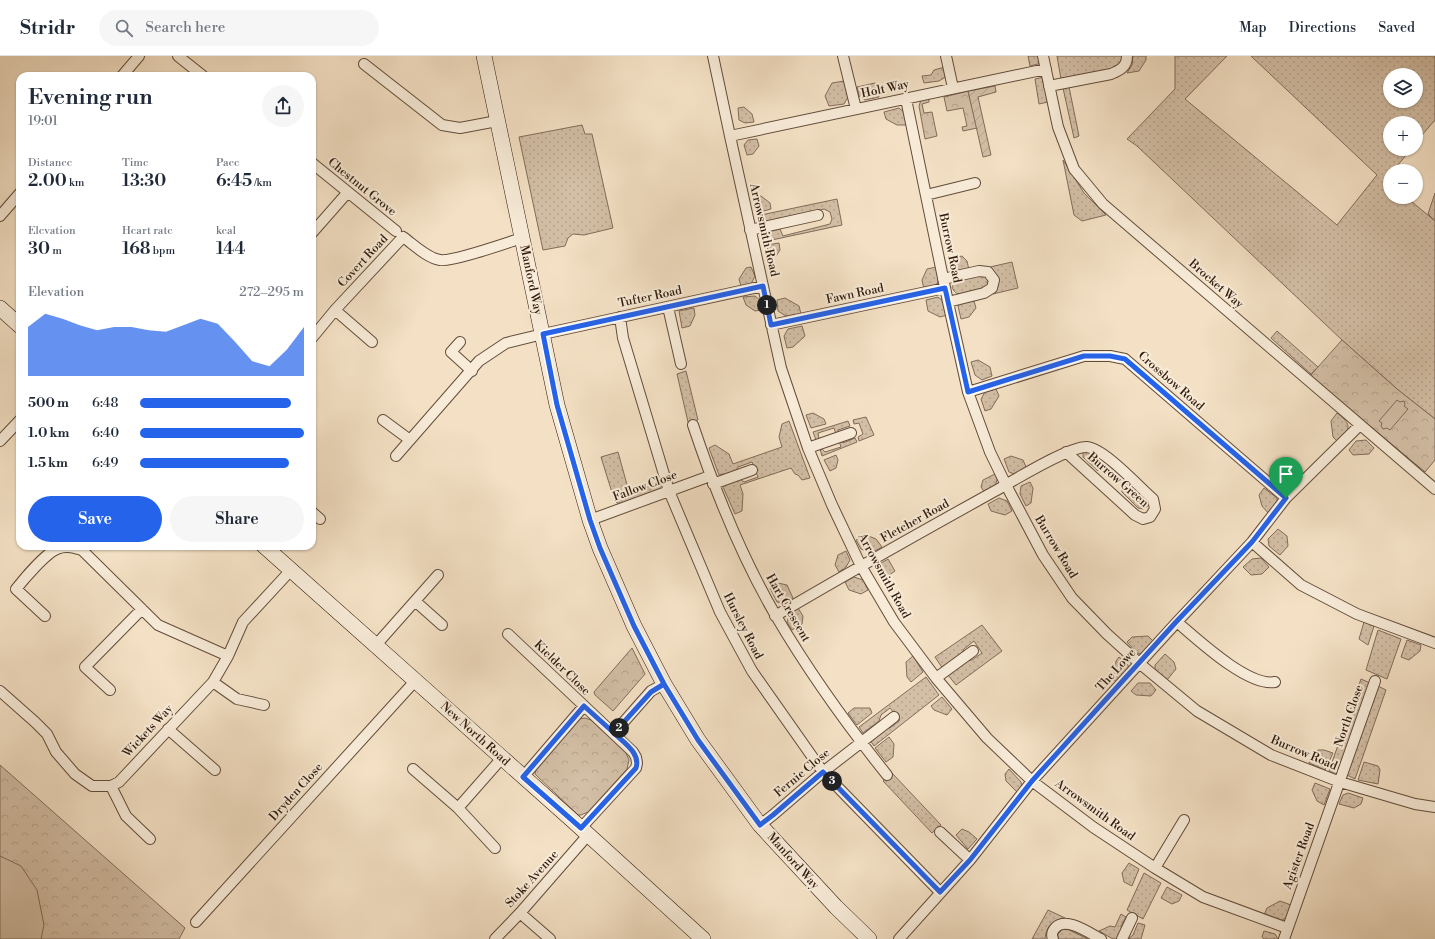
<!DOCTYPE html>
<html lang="en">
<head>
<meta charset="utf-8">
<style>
  :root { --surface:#fff; --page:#f6f6f7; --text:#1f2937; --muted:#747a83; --line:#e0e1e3; --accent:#2563eb }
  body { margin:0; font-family:"Libre Bodoni",serif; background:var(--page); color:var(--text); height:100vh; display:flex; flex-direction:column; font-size:15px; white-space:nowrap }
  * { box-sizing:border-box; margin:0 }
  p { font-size:13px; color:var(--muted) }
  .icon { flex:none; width:22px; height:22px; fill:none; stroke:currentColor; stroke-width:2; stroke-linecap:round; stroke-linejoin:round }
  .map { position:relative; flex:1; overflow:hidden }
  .side { position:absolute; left:16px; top:16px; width:300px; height:478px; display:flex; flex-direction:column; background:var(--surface); border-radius:12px; box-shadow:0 1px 3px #0004 }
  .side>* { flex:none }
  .tools { position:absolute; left:1383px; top:12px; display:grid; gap:8px }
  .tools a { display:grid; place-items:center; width:40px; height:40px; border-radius:50%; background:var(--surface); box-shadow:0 1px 3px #0004; font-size:20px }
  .pin { position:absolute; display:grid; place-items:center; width:34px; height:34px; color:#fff; margin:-41px -17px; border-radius:50% 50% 50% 0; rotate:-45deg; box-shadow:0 0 4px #0007 }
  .pin .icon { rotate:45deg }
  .km { position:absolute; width:20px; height:20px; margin:-10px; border-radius:50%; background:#222; color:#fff; font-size:11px; line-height:20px; text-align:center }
  .round { display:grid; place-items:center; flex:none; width:42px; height:42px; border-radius:21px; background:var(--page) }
  .headline { display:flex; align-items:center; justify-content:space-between; height:68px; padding:0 12px }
  h1 { font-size:22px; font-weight:600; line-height:30px }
  .stats { display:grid; grid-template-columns:repeat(3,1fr); gap:6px; height:68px; padding:4px 12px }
  .stats div { display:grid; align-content:center }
  .stats b { font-size:17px; font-weight:600 }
  .stats small { font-size:11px; font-weight:400 }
  .stats p { font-size:11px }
  .chart { height:112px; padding:8px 12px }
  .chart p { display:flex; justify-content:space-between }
  .chart svg { width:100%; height:72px; margin-top:4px; fill:var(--accent); opacity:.7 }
  .button { display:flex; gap:8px; margin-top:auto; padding:8px 12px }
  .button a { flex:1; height:46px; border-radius:24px; background:var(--accent); color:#fff; font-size:16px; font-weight:600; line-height:46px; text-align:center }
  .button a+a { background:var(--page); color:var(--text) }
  ul { padding:0 12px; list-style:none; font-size:13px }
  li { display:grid; grid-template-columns:64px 48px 1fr; align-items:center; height:30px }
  li i { height:10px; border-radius:5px; background:var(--accent) }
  header { display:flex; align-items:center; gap:24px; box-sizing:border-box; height:56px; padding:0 20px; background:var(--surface); border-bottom:1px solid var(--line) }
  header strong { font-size:19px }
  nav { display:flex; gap:22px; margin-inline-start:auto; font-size:14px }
  .search { width:280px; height:36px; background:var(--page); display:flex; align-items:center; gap:10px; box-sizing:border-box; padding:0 14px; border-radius:22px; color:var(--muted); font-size:15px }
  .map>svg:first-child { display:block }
  .grass { fill:url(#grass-dots); stroke:#826c5a; fill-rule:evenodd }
  .forest { fill:url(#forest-crowns); stroke:#826c5a }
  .garden { fill:url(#garden-furrows); stroke:#826c5a }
  .pitch { fill:#d3bfa6; stroke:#826c5a }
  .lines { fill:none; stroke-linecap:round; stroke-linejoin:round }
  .street-casing { stroke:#624c3b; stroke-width:12 }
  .secondary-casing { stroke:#311a0d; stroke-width:16 }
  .street { stroke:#f8ecd9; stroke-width:10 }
  .secondary { stroke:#f8ecd9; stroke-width:15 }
  .route-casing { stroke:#fff; stroke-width:8 }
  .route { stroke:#2563eb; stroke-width:5 }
  .labels { text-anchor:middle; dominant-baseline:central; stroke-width:4; stroke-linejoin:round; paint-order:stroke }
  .street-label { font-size:12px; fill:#311a0d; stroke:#f8ecd9 }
</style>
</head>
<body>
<header>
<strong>Stridr</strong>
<div class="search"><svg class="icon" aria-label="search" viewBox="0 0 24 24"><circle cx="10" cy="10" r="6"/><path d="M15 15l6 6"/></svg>Search here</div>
<nav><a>Map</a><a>Directions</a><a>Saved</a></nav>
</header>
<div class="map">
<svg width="1435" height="883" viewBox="0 0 1435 883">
  <defs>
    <pattern id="grass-dots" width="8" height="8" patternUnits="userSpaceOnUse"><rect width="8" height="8" fill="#d3bfa6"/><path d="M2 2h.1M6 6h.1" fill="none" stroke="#b6a48e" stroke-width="1.8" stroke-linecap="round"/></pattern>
    <pattern id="forest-crowns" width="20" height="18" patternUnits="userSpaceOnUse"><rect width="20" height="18" fill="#d3bfa6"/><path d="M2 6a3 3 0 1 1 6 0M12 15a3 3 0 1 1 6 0" fill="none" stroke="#b6a48e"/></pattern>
    <pattern id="garden-furrows" width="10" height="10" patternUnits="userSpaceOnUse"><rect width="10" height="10" fill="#d3bfa6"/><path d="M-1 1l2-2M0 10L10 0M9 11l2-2" fill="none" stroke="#b6a48e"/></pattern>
  </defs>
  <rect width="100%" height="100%" fill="#f4e1c5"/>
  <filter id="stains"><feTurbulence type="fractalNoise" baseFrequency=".005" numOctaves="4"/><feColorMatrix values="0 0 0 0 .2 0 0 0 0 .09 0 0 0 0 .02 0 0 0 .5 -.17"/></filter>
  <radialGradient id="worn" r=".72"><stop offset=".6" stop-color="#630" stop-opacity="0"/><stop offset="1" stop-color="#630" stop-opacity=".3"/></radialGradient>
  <path class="grass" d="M1028,0H1041L1042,7L1030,10Z
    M1057,0H1122V6L1114,13L1061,23Z
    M1133,0H1146V4L1139,15L1127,17L1132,9Z
    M1175,0H1227L1185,43L1337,169L1377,119L1251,0H1435V65H1434L1416,86V67H1390V93H1411L1393,115H1390V118L1385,125L1390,129V141H1406L1435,165V363L1397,333L1342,284L1137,90L1127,83L1175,33ZM1390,19H1416V45H1390Z
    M945,11L947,20L939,25L924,27L922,20L931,19L934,14Z
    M1044,21L1048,46L1039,48L1035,23Z
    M844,25L848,41L844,48L829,50L825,40L832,27Z
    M875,27L879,41L865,44L859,40L857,31Z
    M1069,31L1079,80L1074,82L1063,32Z
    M744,51L752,58L754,66L745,67L739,64L738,52Z
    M899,52L905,57L907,69H897L886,63L884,56Z
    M582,69L585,78H592L613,172L584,179L573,178L568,182L565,190L543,194L519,81Z
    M757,83L759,90L753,98L747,99L744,89L748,84Z
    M1063,104L1084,137L1106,159L1082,165L1074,159Z
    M1435,137V165L1428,158Z
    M761,140L770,147L771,153L760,156L757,141Z
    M837,143L842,169L767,185L764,177L780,173L783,180L830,168L832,163L830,156L824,153L764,169L761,159Z
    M779,187L780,194L776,200L769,202L767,189Z
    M962,200L967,205L969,214L955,217L951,212L949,203Z
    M1012,206L1018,232L993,238C1002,228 998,220 990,211Z
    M751,211L755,220L751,228L741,230L739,223L746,212Z
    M936,211L939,223L936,230L924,233L922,224L927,213Z
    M978,220H984L988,224V231L961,238C956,238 954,236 952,231C956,222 969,222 978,220Z
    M755,240L761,245L762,254L755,255L746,249L743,241Z
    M938,241L944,246L947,259L940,261L928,255L926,244Z
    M785,242L799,250L801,258L786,260L778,255L777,244Z
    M974,245L976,252L969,261L961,263L958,250L963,246Z
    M694,252L695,259L690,270L682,272L679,255Z
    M802,270L805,280L793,291L787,292L784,280L788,273Z
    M1277,275L1318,311L1311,318L1271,282Z
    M978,304L990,311L992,320L982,324L975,319L971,306Z
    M686,315L698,364L688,366L677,318Z
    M996,333L999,340L991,353L985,355L981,343L985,336Z
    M813,357L824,363L826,368L811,372L806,359Z
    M1337,357C1353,369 1350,373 1338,386L1333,381L1331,365Z
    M866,361L874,379L859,385L858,381L863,378L859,367L854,368L853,364Z
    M789,365L810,422L802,424L798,419L795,418L791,412L740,429L743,438L742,455L735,458L723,431L724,428L739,422L744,426L758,421L752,406L738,411L735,416L719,419L709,392L715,389L729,398L733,408L782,391L779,381L782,368Z
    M848,365L850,370L838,374L839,377L836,378L834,372L818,377L819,383L816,384L813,376Z
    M855,382L857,386L822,400L820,393H822L825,396L841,391L839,385L841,384L843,387Z
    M1366,384L1374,392L1369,398L1353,399L1349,394L1356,385Z
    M618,396L629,436L662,427L660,434L622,447H617L614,443L601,401Z
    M1086,396C1103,398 1116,415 1128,426V437L1143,450L1144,441L1149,445L1150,448L1144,453L1138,452L1122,436L1121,427L1099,407L1098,415L1083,401V397Z
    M836,399L838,404L836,412L830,415L824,404Z
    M1011,400L1023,404L1027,413L1017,419L1009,416L1004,403Z
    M1278,415L1297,416L1303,421L1290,435L1285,434L1272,422Z
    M995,418L997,423L995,432L985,437L981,431L983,424Z
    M1030,426L1033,432L1031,447L1026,450L1020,438L1021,430Z
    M1264,432L1277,442V450L1269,458L1262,450L1259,439Z
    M999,442L1007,445L1012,455L1005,459L991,455L988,448Z
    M1278,473L1287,480L1288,490L1280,499L1269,490L1268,483Z
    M866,479L876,483L882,491L871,497L861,493L856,484Z
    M846,495L850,504L846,511L839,516L835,509L838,499Z
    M1261,502L1269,511L1262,518L1251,519L1243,511L1252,503Z
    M888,503L895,515L882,524L877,518L878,509Z
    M854,521L863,524L868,534L861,538L849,534L845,526Z
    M778,527L787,529L793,542L783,547L777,546L770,532Z
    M798,552L803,560L802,568L792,574L787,566L790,557Z
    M1364,566L1374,570L1368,589L1359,583Z
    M982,569L1002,595L956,629L948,619L967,605L972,604L982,597L974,585L964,593L961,600L943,613L935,601Z
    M1378,574L1401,583L1387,623L1366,614Z
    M1148,580L1155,587L1144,598L1137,597L1127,586L1132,581Z
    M1407,584L1421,589L1420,595L1409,604L1401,601Z
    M1165,598L1174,606L1176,613L1167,624L1155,614V609Z
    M913,600L923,616L911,626L907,621L906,606Z
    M1119,601L1128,609L1129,617L1118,627L1114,624L1116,605Z
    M926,621L939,639L874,690L870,684L885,671L890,672L900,664L890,652L881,659L879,665L863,677L859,671Z
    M1361,623L1370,627L1338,719L1329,715Z
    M1138,627H1150L1156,634L1151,640L1136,639L1131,635Z
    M1376,629L1386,634L1355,723L1347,719Z
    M942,641L952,653L947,659L934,654L931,650Z
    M854,652H870L872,657L857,669L848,657Z
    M889,681L894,688L893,701L886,706L875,692Z
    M1318,694H1324L1333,697L1325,714L1309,707L1312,699Z
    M1364,706L1378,710L1380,714L1378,728L1358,724Z
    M1009,713L1021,726L1022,732L1018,737L1006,725L1005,718Z
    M892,717L941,769L932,777L883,725Z
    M1315,727L1330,733L1324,749L1317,745L1312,734Z
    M1348,737L1363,742L1361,748L1354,752L1339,748L1343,739Z
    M962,773L969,776L977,783L968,793L956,779Z
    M1129,807L1139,813L1132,830L1124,826L1122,817Z
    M1144,817L1161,827L1143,863L1127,854Z
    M1167,831L1182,839L1179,845L1172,848L1161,842Z
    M1280,845L1291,849L1288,861L1280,865L1264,859L1267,852Z
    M1048,854L1065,862C1052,867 1047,868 1045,883H1032Z
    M1121,858L1126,861L1121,870L1122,876L1119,883H1113L1099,875L1110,870L1115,871Z
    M1138,867L1145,869L1141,883H1128L1133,879Z
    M1063,873H1067L1088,883H1058V878Z
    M1264,875L1275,878L1278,883H1264L1262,881Z"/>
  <path class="forest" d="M968,35L977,72L963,75L962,71L967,70L963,52L947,55L944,41Z
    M929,43V46L922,48L924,57L932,56L937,80L925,83L919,50L921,44Z
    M1342,284L1397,333L1435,363V404L1425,416L1310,320Z
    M632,592L645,618L613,655L595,639L594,636Z
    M585,662L591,664L626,697L629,704L627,713L588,756L581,759H578L535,718L537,709L579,663Z
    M0,709L185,872L179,883H0Z"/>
  <path class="garden" d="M995,30L996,36L978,41L991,99L983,101L968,35Z"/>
  <path class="pitch" d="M1397,344L1400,346L1404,345L1405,348L1404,350L1408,353L1390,374L1387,372L1383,373L1381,370L1382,367L1379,365Z
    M0,800L21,810L37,834L44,869L41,883H0Z"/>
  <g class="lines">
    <defs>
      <path id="street" d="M178,0L203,20
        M713,0L730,80L781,312L808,392L832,449L861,510L894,566L936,622L987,682L1032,725L1093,771L1155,812L1203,841L1287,872
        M843,0L856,53
        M946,0L953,32
        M1043,0L1058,71L1074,113L1103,148L1435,433
        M364,8L442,69L460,72L497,65
        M122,20L139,0
        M1049,30L1111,18C1120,14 1127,11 1127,0
        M906,43L948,246L968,336L990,396L1006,429L1043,499L1072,542L1107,578L1139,607L1197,655L1271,699L1340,726L1415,748L1435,751
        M730,80L1046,13
        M312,107L396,175
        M926,139L975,127
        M0,160L20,137
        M750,174L818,159
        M312,177L348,136
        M943,223L979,215L988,216L994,224L992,232L984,237L948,246
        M668,251L681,308
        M335,254L372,286
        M620,261L623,282L669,435L720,556L752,615L823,716L940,836
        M771,269L945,232
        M312,282L335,254L403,181C413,188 427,202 440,204C453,206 506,187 522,182
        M460,286L451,296L472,315
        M968,336L1084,300H1110L1125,303L1286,442
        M383,364L410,384
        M693,369C715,435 741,500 776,560C809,616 847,669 887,719
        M0,385L20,364
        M808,392L851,377
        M396,400L479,305L506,287L543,278L763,230
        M713,428L752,414
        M312,456L320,463
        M590,464L710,420
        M1252,486L1301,529L1357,558L1435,587
        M415,545L442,569
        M45,560L16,533C24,523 46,497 57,493C66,489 74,492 82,494L158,569L228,600
        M775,560C848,517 921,476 995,435C1013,425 1069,390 1087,391C1105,393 1139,431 1153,443L1155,453L1150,461L1143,463L1135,459L1066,396
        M1177,566C1197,583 1248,631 1275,626
        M508,578L633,696L636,701L637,707L636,712L581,772
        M376,589L438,519
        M936,622L973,595
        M213,626L237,643L264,649
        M110,634L85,611L142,553
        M0,635L35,666L47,678L56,696L75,718L92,730H111L119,726L213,626L228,600L243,566L291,514
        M168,673L215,714
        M614,677L651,635L664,628
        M413,713L458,752L495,792
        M523,721L584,650
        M111,730L126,760L150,783
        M458,752L502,702
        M760,769L773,759L823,716L894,661
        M940,776L970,804
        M1155,812L1184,764
        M520,857L550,883
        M196,866L416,624
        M495,883L520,857L588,779
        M899,883L970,804L1032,725L1177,566L1252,486L1286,442L1360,369
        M1053,883C1051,878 1052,875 1056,871C1067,861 1089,877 1101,883
        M1122,883L1132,862
        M1284,883L1375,625"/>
      <path id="secondary" d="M484,0L557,349L590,464L600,492L634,570L664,628L698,684L760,769L836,851L869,883
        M0,252L20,270
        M264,490L572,764L703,883"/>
    </defs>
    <use href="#street" class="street-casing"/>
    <use href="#secondary" class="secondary-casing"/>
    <use href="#street" class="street"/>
    <use href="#secondary" class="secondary"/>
  </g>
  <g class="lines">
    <defs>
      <path id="route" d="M1286,442L1125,303L1110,300H1084L968,336L945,232L771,269L763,230L543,278L557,349L590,464L600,492L634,570L664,628L651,636L614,677L584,650L523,721L581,772L636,712C641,697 623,686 614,677L651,636L664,628L698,684L760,769L773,759L823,716L940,836L970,804L1032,725L1176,566L1252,486L1286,442"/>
    </defs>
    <use href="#route" class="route-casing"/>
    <use href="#route" class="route"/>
  </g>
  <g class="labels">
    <g class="street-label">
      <text transform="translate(885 33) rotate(-12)">Holt Way</text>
      <text transform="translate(362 131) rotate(39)">Chestnut Grove</text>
      <text transform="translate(764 174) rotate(77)">Arrowsmith Road</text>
      <text transform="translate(950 192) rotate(78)">Burrow Road</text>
      <text transform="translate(363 205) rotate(-47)">Covert Road</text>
      <text transform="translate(531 224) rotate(78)">Manford Way</text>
      <text transform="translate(1216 228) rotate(41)">Brocket Way</text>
      <text transform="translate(855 238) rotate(-12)">Fawn Road</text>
      <text transform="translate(650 241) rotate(-12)">Tufter Road</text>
      <text transform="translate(1171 325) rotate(41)">Crossbow Road</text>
      <text transform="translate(1118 424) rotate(41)">Burrow Green</text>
      <text transform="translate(645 430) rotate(-20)">Fallow Close</text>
      <text transform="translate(915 465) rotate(-29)">Fletcher Road</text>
      <text transform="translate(1056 491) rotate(59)">Burrow Road</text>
      <text transform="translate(884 520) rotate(61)">Arrowsmith Road</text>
      <text transform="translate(788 552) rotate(60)">Hart Crescent</text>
      <text transform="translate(743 570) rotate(63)">Hursley Road</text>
      <text transform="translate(562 612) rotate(44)">Kielder Close</text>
      <text transform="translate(1116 614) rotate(-48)">The Lowe</text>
      <text transform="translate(1349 660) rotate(-71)">North Close</text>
      <text transform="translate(148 675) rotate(-47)">Wickets Way</text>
      <text transform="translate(475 678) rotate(42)">New North Road</text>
      <text transform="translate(1304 697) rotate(23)">Burrow Road</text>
      <text transform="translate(802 717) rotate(-40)">Fernie Close</text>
      <text transform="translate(296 736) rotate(-48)">Dryden Close</text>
      <text transform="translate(1095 754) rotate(36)">Arrowsmith Road</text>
      <text transform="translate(1299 800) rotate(-70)">Agister Road</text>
      <text transform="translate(793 805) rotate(48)">Manford Way</text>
      <text transform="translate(532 823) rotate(-48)">Stoke Avenue</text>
    </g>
  </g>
  <rect width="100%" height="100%" filter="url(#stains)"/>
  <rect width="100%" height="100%" fill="url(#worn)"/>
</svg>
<div class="tools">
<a><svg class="icon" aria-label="layers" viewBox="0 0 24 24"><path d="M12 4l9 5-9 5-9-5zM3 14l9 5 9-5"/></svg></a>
<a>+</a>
<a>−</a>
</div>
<div class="pin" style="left:1286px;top:442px;background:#1e9e55"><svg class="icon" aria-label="arrive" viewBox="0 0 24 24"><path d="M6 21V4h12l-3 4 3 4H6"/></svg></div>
<b class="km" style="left:767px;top:249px">1</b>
<b class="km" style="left:619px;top:672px">2</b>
<b class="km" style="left:832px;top:725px">3</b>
<section class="side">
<div class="headline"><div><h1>Evening run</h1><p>19:01</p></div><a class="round"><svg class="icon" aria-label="share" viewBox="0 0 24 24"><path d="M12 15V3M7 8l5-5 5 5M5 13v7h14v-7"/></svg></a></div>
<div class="stats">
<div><p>Distance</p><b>2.00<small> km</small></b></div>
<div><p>Time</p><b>13:30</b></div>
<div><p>Pace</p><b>6:45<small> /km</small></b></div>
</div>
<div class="stats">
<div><p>Elevation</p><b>30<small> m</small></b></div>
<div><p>Heart rate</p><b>168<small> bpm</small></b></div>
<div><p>kcal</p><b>144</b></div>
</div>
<div class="chart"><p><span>Elevation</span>272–295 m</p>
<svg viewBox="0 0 160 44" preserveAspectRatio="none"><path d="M0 44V14L10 6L20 9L30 13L40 16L50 14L60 14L70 16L80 17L90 13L100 9L110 12L120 23L130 35L140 38L150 28L160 14V44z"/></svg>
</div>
<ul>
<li><b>500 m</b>6:48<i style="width:92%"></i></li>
<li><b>1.0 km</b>6:40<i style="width:100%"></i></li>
<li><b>1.5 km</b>6:49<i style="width:91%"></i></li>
</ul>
<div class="button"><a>Save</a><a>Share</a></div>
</section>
</div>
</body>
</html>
